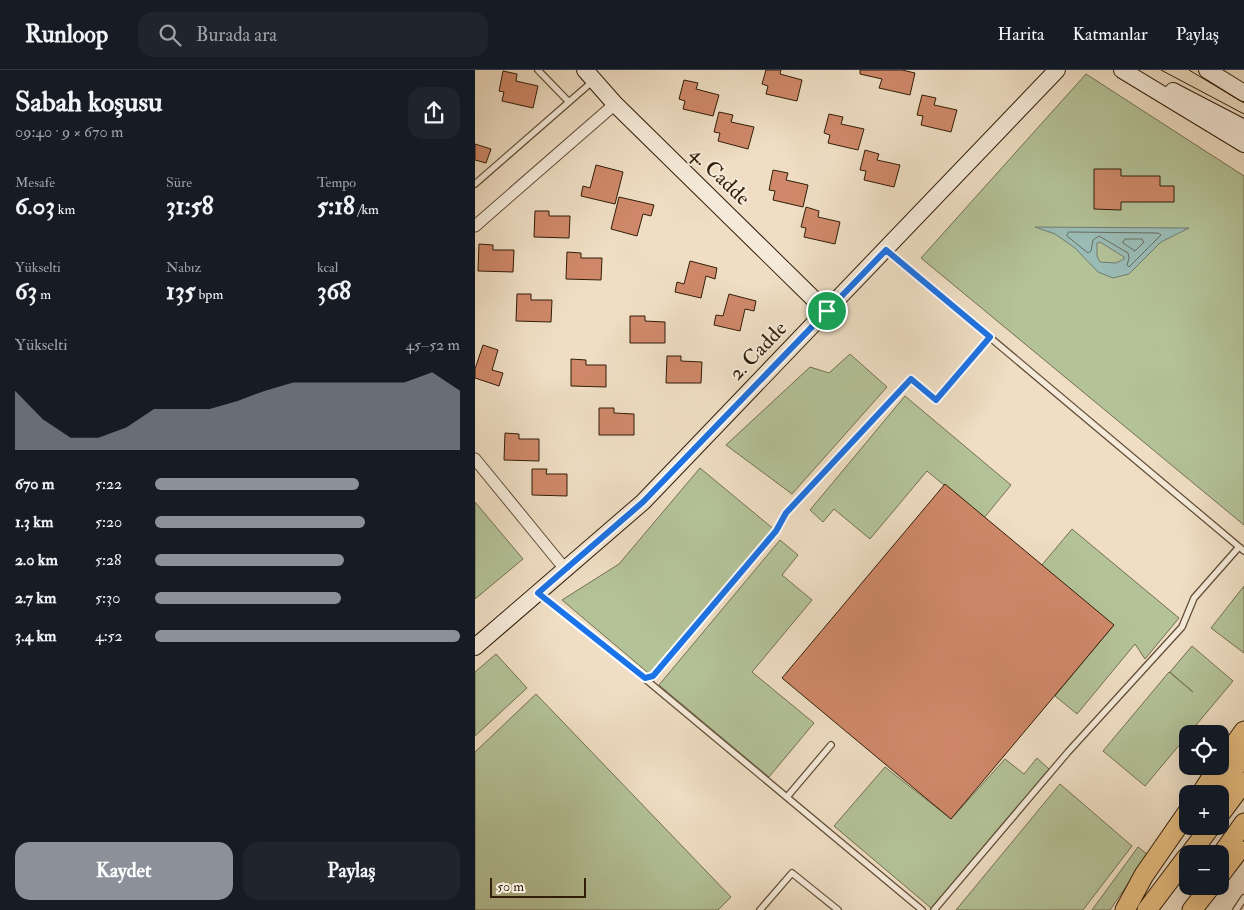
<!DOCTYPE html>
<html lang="tr">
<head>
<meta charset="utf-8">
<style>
  :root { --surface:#171b24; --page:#20242c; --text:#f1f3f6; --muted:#9ea1a6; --line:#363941; --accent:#8c9099 }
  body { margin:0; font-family:"IM FELL Double Pica",serif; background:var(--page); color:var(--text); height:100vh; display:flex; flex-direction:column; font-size:19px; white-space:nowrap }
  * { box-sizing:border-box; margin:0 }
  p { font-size:16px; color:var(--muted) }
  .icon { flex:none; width:28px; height:28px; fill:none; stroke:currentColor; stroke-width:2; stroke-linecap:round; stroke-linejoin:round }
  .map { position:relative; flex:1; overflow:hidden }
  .sheet { display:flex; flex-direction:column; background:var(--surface); width:475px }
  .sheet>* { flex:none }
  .buttons { position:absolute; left:704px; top:655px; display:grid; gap:10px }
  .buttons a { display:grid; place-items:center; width:50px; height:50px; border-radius:10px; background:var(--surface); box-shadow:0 5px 20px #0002; font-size:25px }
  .scale { position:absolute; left:15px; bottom:12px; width:96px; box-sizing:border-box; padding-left:5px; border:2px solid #311d08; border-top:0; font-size:14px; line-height:18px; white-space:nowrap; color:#311d08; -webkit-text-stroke:4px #f5ead9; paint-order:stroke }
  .pin { position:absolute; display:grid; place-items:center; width:42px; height:42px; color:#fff; margin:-21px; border:2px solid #fff; border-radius:50%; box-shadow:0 1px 5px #0007 }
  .round { display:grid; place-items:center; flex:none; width:52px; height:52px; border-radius:15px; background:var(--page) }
  .head { display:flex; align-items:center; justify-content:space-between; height:85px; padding:0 15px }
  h1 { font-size:28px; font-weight:700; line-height:38px }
  .stats { display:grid; grid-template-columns:repeat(3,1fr); gap:8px; height:85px; padding:5px 15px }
  .stats div { display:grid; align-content:center }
  .stats b { font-size:25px; font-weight:700 }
  .stats small { font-size:14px; font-weight:400 }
  .stats p { font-size:14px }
  .chart { height:140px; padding:10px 15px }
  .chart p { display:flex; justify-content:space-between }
  .chart svg { width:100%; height:90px; margin-top:5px; fill:var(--accent); opacity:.7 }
  .button { display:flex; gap:10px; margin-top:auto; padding:10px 15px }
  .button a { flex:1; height:58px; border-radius:15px; background:var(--accent); color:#fff; font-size:20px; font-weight:700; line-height:58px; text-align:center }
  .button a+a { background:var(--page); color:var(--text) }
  ul { padding:0 15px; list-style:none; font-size:16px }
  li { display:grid; grid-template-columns:80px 60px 1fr; align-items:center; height:38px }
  li i { height:12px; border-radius:6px; background:var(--accent) }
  header { display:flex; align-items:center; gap:30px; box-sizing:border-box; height:70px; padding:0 25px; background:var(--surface); border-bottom:1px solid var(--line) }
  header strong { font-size:24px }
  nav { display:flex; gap:28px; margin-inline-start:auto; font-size:18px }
  .search { width:350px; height:45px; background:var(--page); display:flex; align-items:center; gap:12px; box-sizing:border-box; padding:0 18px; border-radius:15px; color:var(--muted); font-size:19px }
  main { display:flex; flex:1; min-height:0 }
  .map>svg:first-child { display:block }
  .green { fill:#b4c298; stroke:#727050 }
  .water { fill:#9abcb6; stroke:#707c70; fill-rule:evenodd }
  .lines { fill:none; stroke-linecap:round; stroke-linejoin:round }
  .shore { stroke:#666c5f; stroke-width:1 }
  .building { fill:#cf896a; stroke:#311d08 }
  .lane-casing { stroke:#604d37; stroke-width:8 }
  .street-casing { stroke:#604d37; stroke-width:13 }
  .secondary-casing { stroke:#311d08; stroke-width:18 }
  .primary-casing { stroke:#311d08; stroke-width:21 }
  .lane { stroke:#f5ead9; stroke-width:5.5 }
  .street { stroke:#f5ead9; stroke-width:11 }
  .secondary { stroke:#f5ead9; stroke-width:16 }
  .primary { stroke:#e8bf82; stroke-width:19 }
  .tram { stroke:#311d08; stroke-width:1 }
  .route-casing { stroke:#fff; stroke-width:10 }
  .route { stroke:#1a73e8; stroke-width:6 }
  .labels { text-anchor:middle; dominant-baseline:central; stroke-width:4; stroke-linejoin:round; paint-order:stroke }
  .street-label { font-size:21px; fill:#311d08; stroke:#f5ead9 }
</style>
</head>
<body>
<header>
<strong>Runloop</strong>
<div class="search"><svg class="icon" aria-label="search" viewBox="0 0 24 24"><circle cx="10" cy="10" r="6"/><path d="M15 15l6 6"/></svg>Burada ara</div>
<nav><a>Harita</a><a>Katmanlar</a><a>Paylaş</a></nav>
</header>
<main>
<section class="sheet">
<div class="head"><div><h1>Sabah koşusu</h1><p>09:40 · 9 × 670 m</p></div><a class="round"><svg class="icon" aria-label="share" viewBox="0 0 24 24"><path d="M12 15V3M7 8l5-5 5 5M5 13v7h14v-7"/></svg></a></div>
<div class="stats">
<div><p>Mesafe</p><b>6.03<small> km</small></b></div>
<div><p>Süre</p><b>31:58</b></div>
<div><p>Tempo</p><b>5:18<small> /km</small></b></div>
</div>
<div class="stats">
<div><p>Yükselti</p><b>63<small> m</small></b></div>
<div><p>Nabız</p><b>135<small> bpm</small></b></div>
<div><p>kcal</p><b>368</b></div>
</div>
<div class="chart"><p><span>Yükselti</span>45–52 m</p>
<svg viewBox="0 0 160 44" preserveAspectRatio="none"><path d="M0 44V15L10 29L20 38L30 38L40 33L50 24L60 24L70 24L80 20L90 15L100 11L110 11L120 11L130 11L140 11L150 6L160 15V44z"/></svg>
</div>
<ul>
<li><b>670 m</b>5:22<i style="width:67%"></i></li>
<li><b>1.3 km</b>5:20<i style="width:69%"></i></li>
<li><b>2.0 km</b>5:28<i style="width:62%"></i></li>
<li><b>2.7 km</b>5:30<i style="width:61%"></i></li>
<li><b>3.4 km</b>4:52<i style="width:100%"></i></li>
</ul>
<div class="button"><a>Kaydet</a><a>Paylaş</a></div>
</section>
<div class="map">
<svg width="769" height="840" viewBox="0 0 769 840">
  <rect width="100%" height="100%" fill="#efdec4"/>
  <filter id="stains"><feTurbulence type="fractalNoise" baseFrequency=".004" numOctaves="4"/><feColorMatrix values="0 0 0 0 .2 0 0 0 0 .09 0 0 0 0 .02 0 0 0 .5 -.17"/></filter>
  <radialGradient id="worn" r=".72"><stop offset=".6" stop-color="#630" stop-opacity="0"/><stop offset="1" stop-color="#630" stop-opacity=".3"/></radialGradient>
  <path class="green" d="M611,4L769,106V455L446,188Z
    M375,284L412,317L317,424L251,375L335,297L354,303Z
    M430,326L536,415L509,448L452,401L395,469L359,439L348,452L335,440Z
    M225,398L301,461L178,607L87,530L144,494Z
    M0,432L48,489L0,529Z
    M597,459L704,548L670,589L660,574L602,644L580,626L638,556L566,496Z
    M305,470L323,485L307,505L337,530L277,602L339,653L294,707L184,615Z
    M769,516V583L736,558Z
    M717,576L758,611L670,716L628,681L694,602L718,622L695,602Z
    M21,584L52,618L0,666V602Z
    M61,624L256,827L243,840H0V682Z
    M562,688L574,699L456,838L359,756L410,697L476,749L530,689L549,704Z
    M585,714L657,776L608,840H481Z
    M663,777L673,785L635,840H617Z"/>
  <path class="water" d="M560,157L714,158L686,172L654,204L638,208L623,202L600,178L580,164ZM625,172L649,187V189L641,193L625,192L622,186V173Z"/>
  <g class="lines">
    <path class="shore" d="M594,162L683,163L686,165L654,197L652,195L654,188L653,183L624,166L618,170L616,181L613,183L592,166Z
      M650,169H667L669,172L660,181L648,173Z"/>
  </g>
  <path class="building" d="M291,0H306L305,4L327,10L322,31L291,24L293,16L287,14Z
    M385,0H427L440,3L435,25L404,18L407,9L385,4Z
    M28,1L42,4L41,11L63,16L58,38L27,31L29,22L24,21Z
    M209,10L223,13L221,19L244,25L238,46L208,39L210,31L204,29Z
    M447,25L461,28L459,35L482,40L476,62L446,55L448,46L442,45Z
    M244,42L258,45L256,52L279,57L273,79L243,71L245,63L239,62Z
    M354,44L368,47L366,54L389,59L383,80L353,73L355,65L349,63Z
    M0,74L16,79L11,93L0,90Z
    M390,80L404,84L402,90L425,95L419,117L389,110L391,101L385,100Z
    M121,95L148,102L140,134L106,126L108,116L115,118Z
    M619,99H646V106H685V116H699V132H646V140L619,139Z
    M298,100L313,103L311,110L333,115L328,137L298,130L300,121L294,120Z
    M144,127L179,135L176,146L168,144L162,166L136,159Z
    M331,137L344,141L343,147L365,152L360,174L329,167L331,158L326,157Z
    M60,141H74V146H95L94,168L59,167Z
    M4,174L18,175V180H39L38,202L3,201Z
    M92,182L106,183V188H127L126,210L91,209Z
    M215,191L242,198L240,209L231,206L226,228L200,222L202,212L209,214Z
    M42,224H56V230H77L76,252L41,251Z
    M254,224L281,231L279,241L270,239L265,261L239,255L241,245L248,246Z
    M155,246H170V251L190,252V273H155Z
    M8,275L23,280L17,300L28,303L24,316L0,308V299Z
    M192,286H206V291L227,292L226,313H191Z
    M96,289L111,290V295H131V317L96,316Z
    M124,338H139V343L159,344V365H124Z
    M30,363L44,364V369H64V391L29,390Z
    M57,399H72L71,404H92V426L57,425Z
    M470,414L639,555L476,749L307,608Z"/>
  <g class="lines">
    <defs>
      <path id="lane" d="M63,0L94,32
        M0,114L118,11
        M412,181L769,481
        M64,524L157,598L447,840
        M170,608L178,607L301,461L311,443L436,309L461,330L515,267
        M312,727L356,675
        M285,840L317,803L363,840
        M459,840L593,682L707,557L719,528L764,477
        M761,840L769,828"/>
      <path id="street" d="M0,156L140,34
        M0,389L90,499"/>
      <path id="secondary" d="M110,0L140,34L351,241
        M647,0L769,74
        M732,0L769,23
        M698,21L769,58
        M0,577L168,432L582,0"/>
      <path id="primary" d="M745,695L769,661
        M726,724L744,696
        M741,724L769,685
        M745,744L769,712
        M715,784L736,756
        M745,787L769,753
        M745,805L764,780
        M650,840L669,805L712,743
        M672,840L712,787
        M717,840L736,816"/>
    </defs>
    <use href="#lane" class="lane-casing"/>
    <use href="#street" class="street-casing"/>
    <use href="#secondary" class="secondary-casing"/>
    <use href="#primary" class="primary-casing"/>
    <use href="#lane" class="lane"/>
    <use href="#street" class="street"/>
    <use href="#secondary" class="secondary"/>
    <use href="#primary" class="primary"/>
    <path class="tram" d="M686,0L769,44
      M714,0L769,33"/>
  </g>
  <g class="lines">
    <defs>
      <path id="route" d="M411,180L515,267L461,330L436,309L311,443L301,461L178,606L170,608L63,523L168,432Z"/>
    </defs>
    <use href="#route" class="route-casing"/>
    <use href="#route" class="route"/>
  </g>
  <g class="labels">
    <g class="street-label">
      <text transform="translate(245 106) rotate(44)">4. Cadde</text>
      <text transform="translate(283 281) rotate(-46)">2. Cadde</text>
    </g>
  </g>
  <rect width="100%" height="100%" filter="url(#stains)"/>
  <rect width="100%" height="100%" fill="url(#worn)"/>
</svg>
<div class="buttons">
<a><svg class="icon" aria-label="locate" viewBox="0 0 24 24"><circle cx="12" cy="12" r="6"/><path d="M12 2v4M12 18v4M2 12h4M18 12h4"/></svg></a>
<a>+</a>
<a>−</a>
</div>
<div class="scale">50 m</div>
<div class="pin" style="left:352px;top:241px;background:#1e9e55"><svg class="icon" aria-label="arrive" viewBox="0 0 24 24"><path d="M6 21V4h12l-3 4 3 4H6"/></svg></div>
</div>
</main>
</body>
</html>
